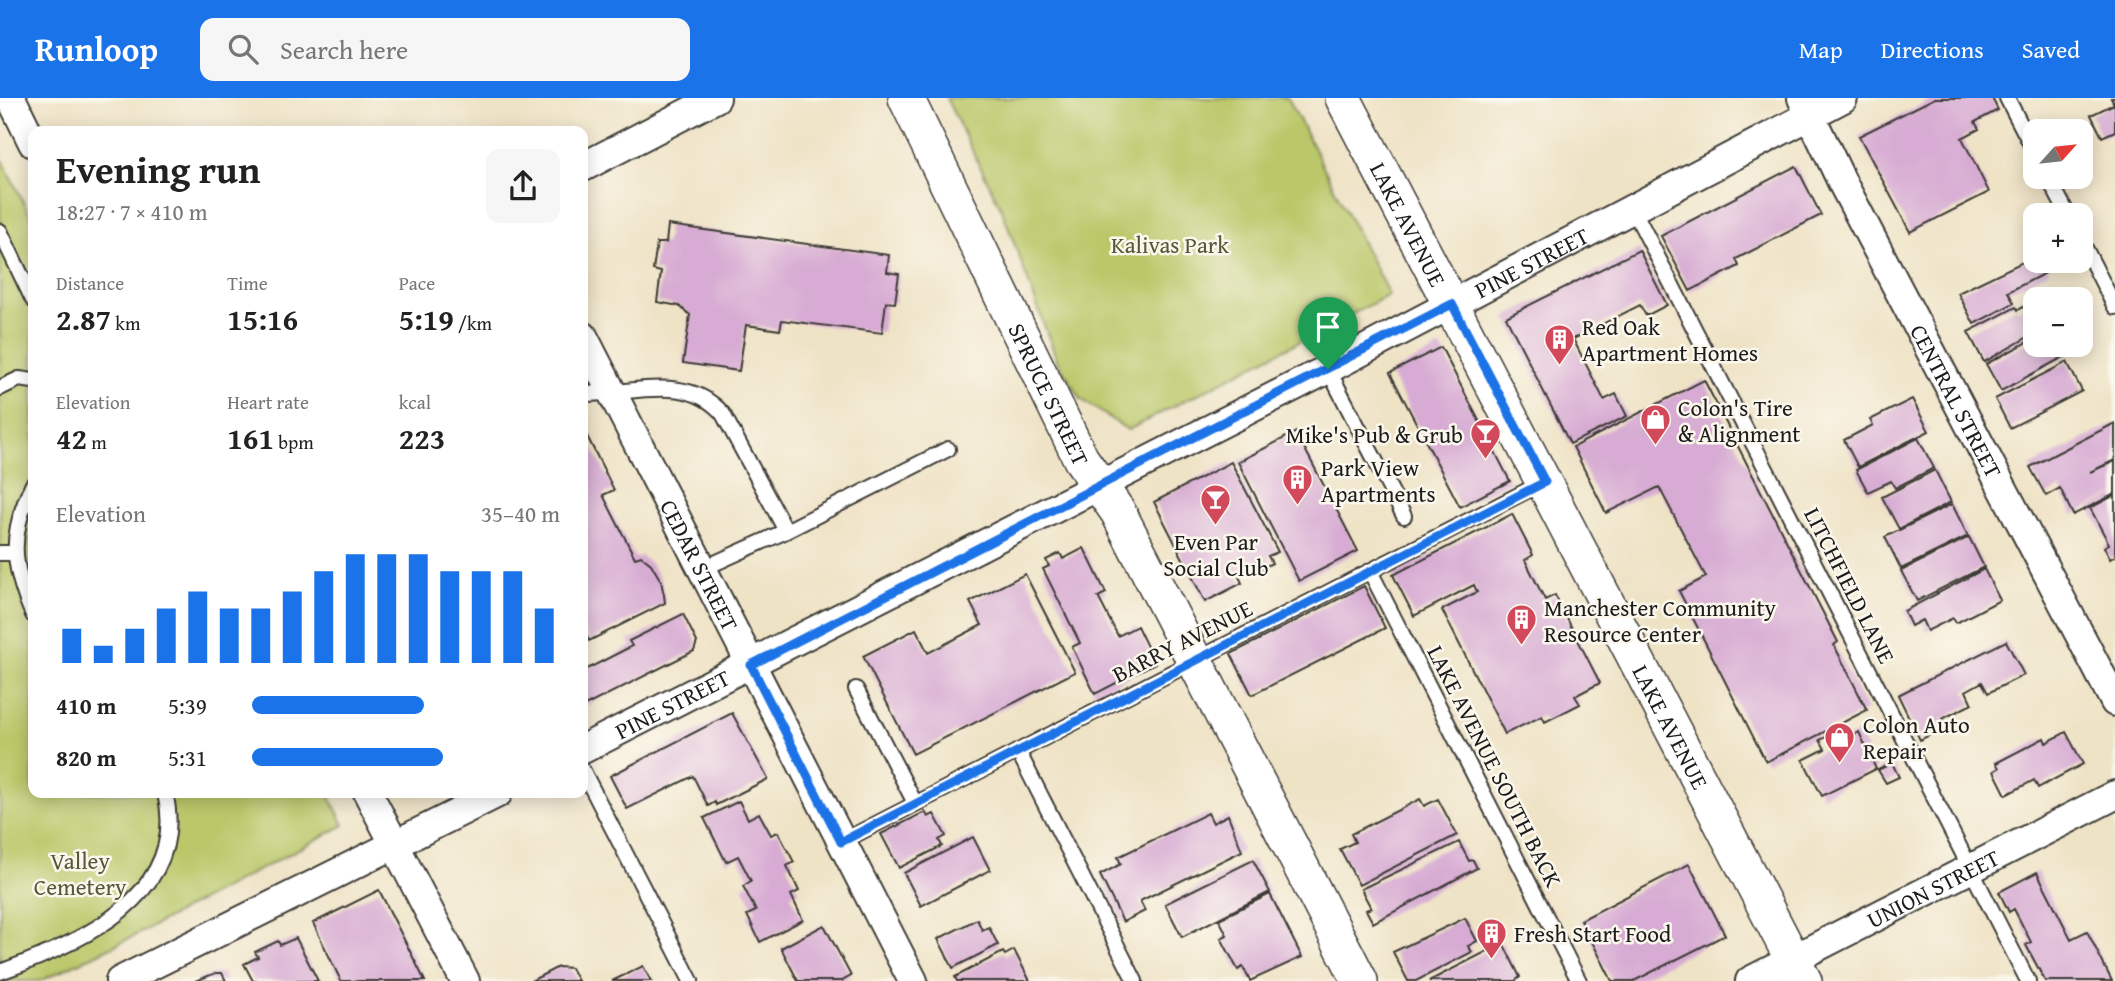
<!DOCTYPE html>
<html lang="en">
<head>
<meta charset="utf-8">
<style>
  :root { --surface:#fff; --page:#f6f6f6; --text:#222; --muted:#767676; --accent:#1a73e8 }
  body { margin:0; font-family:"Gentium Book Plus",serif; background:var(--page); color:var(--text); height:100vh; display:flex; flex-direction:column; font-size:26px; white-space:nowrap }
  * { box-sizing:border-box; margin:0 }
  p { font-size:23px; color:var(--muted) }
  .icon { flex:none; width:38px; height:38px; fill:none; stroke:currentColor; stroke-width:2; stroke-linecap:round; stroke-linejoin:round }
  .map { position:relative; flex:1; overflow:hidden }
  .sheet { position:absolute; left:28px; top:28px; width:560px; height:672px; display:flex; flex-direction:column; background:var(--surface); border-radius:14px; box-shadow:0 4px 18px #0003 }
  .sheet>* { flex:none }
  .needle { width:46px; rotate:63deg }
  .controls { position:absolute; left:2023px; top:21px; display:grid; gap:14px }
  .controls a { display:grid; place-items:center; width:70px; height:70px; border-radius:14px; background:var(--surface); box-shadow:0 4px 18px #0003; font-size:35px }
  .pin { position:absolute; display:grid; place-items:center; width:60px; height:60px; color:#fff; margin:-72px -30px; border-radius:50% 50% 50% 0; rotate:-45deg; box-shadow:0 0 7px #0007 }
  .pin .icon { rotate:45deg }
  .round { display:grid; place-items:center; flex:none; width:74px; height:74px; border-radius:14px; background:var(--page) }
  .summary { display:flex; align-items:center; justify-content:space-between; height:119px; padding:0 28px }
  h1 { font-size:38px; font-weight:700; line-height:52px }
  .figures { display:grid; grid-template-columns:repeat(3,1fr); gap:10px; height:119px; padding:7px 28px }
  .figures div { display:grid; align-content:center }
  .figures b { font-size:30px; font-weight:700 }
  .figures small { font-size:19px; font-weight:400 }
  .figures p { font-size:19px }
  .chart { height:196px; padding:14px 28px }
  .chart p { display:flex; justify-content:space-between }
  .chart svg { width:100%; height:126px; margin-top:7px; stroke:var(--accent); stroke-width:6 }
  ul { padding:0 28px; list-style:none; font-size:23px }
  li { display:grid; grid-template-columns:112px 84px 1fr; align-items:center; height:52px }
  li i { height:18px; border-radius:9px; background:var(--accent) }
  header { display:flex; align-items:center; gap:42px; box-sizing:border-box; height:98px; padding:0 35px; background:var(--accent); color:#fff }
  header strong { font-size:33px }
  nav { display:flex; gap:38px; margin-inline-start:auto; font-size:24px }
  .search { width:490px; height:63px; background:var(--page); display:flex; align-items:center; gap:18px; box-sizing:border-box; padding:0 24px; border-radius:14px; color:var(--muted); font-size:26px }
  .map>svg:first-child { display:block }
  .green { fill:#bbc86a; stroke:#6c7243; stroke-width:2 }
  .building { fill:#d7abd3 }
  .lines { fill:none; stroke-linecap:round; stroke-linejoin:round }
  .service-casing { stroke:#3c3a36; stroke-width:18 }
  .minor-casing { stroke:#3c3a36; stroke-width:32 }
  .tertiary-casing { stroke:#3c3a36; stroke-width:38 }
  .service { stroke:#fff; stroke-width:14 }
  .minor { stroke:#fff; stroke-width:28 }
  .tertiary { stroke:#fff; stroke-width:35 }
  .route-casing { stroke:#fff; stroke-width:14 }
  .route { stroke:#1a73e8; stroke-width:9 }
  .labels { text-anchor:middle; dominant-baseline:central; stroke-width:5; stroke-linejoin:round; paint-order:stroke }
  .street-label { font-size:23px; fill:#1c1c1c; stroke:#fbf7ec }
  .park-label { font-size:23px; fill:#545837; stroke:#fbf7ec }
  .poi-label { font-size:23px; fill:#1c1c1c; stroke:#fbf7ec; text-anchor:start }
</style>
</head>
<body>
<header>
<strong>Runloop</strong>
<div class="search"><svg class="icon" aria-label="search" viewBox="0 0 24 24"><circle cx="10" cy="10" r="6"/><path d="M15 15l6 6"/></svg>Search here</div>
<nav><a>Map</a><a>Directions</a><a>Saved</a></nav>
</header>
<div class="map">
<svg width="2115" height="883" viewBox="0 0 2115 883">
  <rect width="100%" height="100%" fill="#fbf7ec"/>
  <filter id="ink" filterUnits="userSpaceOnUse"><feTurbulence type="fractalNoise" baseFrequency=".0143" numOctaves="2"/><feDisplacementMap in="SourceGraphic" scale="14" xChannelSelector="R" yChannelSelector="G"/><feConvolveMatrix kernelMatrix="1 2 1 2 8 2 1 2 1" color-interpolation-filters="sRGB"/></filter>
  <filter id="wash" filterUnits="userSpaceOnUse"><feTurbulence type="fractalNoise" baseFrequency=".00686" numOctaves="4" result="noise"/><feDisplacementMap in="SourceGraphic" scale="28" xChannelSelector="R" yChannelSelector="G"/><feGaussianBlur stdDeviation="1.57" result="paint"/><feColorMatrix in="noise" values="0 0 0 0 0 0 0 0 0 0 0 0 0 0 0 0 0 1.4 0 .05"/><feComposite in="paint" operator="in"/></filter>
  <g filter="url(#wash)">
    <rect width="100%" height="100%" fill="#efe3c6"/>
    <path class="green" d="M946,0H1288L1389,197L1128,332L1081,301L1057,262L1002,112Z
      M0,58L33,123V695H328L344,727L134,838L40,883H0Z"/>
    <g id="blocks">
      <path class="building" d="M1935,0H1992L1998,12L1975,24L1979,31L1962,40L1989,94L1910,134L1859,38Z
        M2111,0H2115V33L2102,39L2091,17L2114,6Z
        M1796,68L1821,117L1736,161L1739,168L1690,193L1661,138Z
        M668,127L889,157L887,174L899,176L895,205L886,204L882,235L782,222L780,232L746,227L739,273L683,265L690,217L679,208L657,204L661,174L653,172L657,145H666Z
        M1639,152L1667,207L1646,218L1640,207L1573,241L1604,302L1616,296L1627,318L1570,346L1506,219Z
        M2035,158V163H2044L2049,173L2008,194L2014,205L1974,226L1958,195Z
        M2035,203V235L1984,264L1968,234L2016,209L2018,212Z
        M2033,241L2035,247H2064L2069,256L2001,293L1986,266Z
        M1441,249L1510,383L1460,409L1390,275Z
        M2067,264L2082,293L2010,330L1995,301Z
        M1704,282L1838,544L1834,547L1867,612L1766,664L1679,493L1706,479L1659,389L1606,415L1573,349Z
        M1912,301L1929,333L1858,369L1844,342L1873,327L1870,322Z
        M2115,325V362L2090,374L2115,363V396L2073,417L2060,390L2046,398L2030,369Z
        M583,330L614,392L603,397L635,460L641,458L651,466L661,483L664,497L665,505L589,543L583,530Z
        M1296,334L1358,453L1299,483L1238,364Z
        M1918,340L1934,370L1895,390L1891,383L1868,394L1856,372Z
        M1231,364L1278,454L1268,458L1272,465L1261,471L1257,463L1237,474L1242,485L1205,504L1154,404Z
        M1935,372L1951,404L1899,431L1882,399Z
        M2115,397V458L2110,461L2104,449L2109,446L2090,410Z
        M1952,406L1968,438L1901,471L1885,439Z
        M1512,416L1533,457L1525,462L1545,502L1555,497L1600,585L1575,598L1580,606L1545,624L1542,618L1505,636L1442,512L1477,494L1474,487L1414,518L1393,477Z
        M1969,439L1984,469L1917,503L1901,473Z
        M1084,450L1106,495L1098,499L1118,538L1137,528L1155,565L1095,596L1072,549L1080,545L1043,471L1049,468L1046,462L1060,455L1063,461Z
        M1984,471L2000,502L1956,525L1953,520L1927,533L1922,522L1911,528L1904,513Z
        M1025,476L1075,574L913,656L863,558L916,531L928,555L982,527L970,504Z
        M1364,488L1385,530L1252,597L1231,556Z
        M683,516L697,544L694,553L583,609V573L632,548L629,543Z
        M2006,543L2024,577L1988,595L1982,584L1966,593L1972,606L1942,621L1946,629L1920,642L1898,597Z
        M732,615L768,681L716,707L715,704L708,708L693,678L627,711L610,678Z
        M1859,634L1876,671L1822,698L1803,662L1825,651L1820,642L1832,636L1837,645Z
        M2066,634L2083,666L2038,690L2034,682L2006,697L1994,673L1999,670L1996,665L2044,640L2046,645Z
        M1892,665L1899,679L1886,685L1878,672Z
        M1420,701L1424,708L1438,701L1457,737L1359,787L1340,751L1355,744L1351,736Z
        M739,703L748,721L759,715L771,737L778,734L794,764L787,768L799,793L791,797L803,822L760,844L747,817L756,813L743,788L751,783L738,758L726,764L704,720Z
        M925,714L928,719L934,716L946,738L939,742L942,748L899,770L881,736Z
        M1208,715L1213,725L1228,717L1242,753L1140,803L1145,813L1123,824L1100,777L1121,766L1118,759Z
        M973,739L990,772L921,808L904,775Z
        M1459,744L1469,763L1473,762L1477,770L1373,825L1366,812L1371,810L1361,791Z
        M1253,762L1270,794L1182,839L1165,806Z
        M1689,766L1725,837L1634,883H1612L1581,822Z
        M2037,774L2071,841L2087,833L2112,883H2045L2026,847L2031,844L2014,811L2009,814L1999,794Z
        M379,792L425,883H341L313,825Z
        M1270,796L1302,859L1250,883L1243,869L1238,872L1221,840L1227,837L1219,821Z
        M1465,820L1477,843L1468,848L1472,854L1416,883H1408L1393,854Z
        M977,821L982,832L989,829L998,847L953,870L938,841Z
        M824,827L851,878L842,883H798L781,850Z
        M296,840L318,883H253L244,866L258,859L255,854L278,843L280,847Z
        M1503,845L1520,879L1515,883H1429Z
        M1014,852L1030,883H957L955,879L1003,854L1005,857Z
        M643,868L651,883H612Z
        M558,869L571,870L578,883H531Z
        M216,875H222L226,883H195Z"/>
    </g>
  </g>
  <g filter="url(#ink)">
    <use href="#blocks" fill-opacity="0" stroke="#3c3a36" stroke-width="2"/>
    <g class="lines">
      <defs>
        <path id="service" d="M2007,0L2035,54
          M2048,79L2068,117
          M1633,111L2028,883
          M0,133L33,202
          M2081,142L2115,209
          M1328,271L1404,418
          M0,290L19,281L33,283
          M583,296C632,297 687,274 723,316L786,433L948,351
          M33,386C9,435 11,467 33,517
          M0,455H15
          M702,471L786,433
          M1370,473L1579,883
          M856,591L915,705
          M1018,653L1135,883
          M583,673L691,883
          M841,744L1544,384
          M0,874C79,846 190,797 165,695"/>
        <g id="minor">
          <path d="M11,0L33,45"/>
          <path id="s1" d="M1802,0L1843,86L2115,604"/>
          <path d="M583,69L716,0"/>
          <path id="s2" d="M583,238L913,883"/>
          <path id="s3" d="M583,651L1328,271L1843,0"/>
          <path d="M368,695L465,883"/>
          <path d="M120,883L498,695"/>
          <path id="s4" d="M1750,883L2115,697"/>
        </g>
        <g id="tertiary">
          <path id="s5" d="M906,0L1081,361L1118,414L1360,883"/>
          <path id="s6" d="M1343,0L1804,883"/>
        </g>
      </defs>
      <use href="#service" class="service-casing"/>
      <use href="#minor" class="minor-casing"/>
      <use href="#tertiary" class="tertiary-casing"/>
      <use href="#service" class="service"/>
      <use href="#minor" class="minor"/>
      <use href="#tertiary" class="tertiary"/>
    </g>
  </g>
  <g class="lines" filter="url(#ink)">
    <defs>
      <path id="route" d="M1452,206L1545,384L841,744L751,567Z"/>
    </defs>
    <use href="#route" class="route-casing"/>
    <use href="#route" class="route"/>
  </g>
  <defs>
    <symbol id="building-pin" viewBox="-11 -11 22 30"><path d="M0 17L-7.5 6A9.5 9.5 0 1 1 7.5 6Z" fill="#d1495b" stroke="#fbf7ec"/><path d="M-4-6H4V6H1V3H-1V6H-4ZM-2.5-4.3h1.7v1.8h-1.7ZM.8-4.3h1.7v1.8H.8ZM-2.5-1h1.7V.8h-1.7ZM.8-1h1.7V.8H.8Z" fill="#fff"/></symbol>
    <symbol id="shop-pin" viewBox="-11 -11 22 30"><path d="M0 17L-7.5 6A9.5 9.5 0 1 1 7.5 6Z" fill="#d1495b" stroke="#fbf7ec"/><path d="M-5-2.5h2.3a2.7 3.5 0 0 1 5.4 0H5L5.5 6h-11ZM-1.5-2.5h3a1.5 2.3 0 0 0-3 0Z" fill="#fff"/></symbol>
    <symbol id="bar-pin" viewBox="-11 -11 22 30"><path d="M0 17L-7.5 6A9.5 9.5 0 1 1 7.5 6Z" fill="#d1495b" stroke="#fbf7ec"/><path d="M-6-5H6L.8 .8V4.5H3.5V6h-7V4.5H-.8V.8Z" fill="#fff"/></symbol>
  </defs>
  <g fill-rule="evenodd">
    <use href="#building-pin" x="1542" y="224" width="35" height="47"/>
    <use href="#shop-pin" x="1638" y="304" width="35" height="47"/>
    <use href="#bar-pin" x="1468" y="318" width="35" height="47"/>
    <use href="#building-pin" x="1280" y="364" width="35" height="47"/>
    <use href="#bar-pin" x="1198" y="384" width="35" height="47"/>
    <use href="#building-pin" x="1504" y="504" width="35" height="47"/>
    <use href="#shop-pin" x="1822" y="622" width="35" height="47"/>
    <use href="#building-pin" x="1474" y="818" width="35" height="47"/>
  </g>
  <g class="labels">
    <g class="street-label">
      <text stroke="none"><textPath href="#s6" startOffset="142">LAKE AVENUE</textPath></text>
      <text stroke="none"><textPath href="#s3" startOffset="1066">PINE STREET</textPath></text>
      <text stroke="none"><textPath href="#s5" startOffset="329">SPRUCE STREET</textPath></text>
      <text stroke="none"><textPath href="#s1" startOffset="340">CENTRAL STREET</textPath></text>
      <text stroke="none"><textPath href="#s2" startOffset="257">CEDAR STREET</textPath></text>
      <text transform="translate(1850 487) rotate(63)">LITCHFIELD LANE</text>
      <text transform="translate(1182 543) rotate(-27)">BARRY AVENUE</text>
      <text stroke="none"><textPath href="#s3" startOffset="100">PINE STREET</textPath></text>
      <text stroke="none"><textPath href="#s6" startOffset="709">LAKE AVENUE</textPath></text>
      <text transform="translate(1495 668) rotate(63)">LAKE AVENUE SOUTH BACK</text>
      <text stroke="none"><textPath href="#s4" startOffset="205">UNION STREET</textPath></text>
    </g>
    <g class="park-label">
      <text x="1170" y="146">Kalivas Park</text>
      <text x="80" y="762">Valley<tspan x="80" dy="26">Cemetery</tspan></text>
    </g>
    <g class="poi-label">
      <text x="1582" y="228">Red Oak<tspan x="1582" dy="26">Apartment Homes</tspan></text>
      <text x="1678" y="309">Colon's Tire<tspan x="1678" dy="26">&amp; Alignment</tspan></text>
      <text x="1463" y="336" text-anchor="end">Mike's Pub &amp; Grub</text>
      <text x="1321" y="369">Park View<tspan x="1321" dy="26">Apartments</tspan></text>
      <text x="1216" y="443" text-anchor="middle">Even Par<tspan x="1216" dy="26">Social Club</tspan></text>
      <text x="1544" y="509">Manchester Community<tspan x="1544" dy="26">Resource Center</tspan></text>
      <text x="1863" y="626">Colon Auto<tspan x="1863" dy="26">Repair</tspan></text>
      <text x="1514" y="835">Fresh Start Food</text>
    </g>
  </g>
</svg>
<div class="controls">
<a><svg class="needle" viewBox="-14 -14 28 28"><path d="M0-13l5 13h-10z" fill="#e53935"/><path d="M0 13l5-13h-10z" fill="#767676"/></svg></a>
<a>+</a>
<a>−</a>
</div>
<div class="pin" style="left:1328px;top:271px;background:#1e9e55"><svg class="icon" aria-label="arrive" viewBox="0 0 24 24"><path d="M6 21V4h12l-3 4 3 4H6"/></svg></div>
<section class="sheet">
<div class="summary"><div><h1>Evening run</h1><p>18:27 · 7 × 410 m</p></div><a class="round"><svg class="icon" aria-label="share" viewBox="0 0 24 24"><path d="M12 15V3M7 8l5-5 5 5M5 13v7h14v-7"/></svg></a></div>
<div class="figures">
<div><p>Distance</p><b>2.87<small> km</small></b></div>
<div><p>Time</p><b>15:16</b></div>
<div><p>Pace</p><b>5:19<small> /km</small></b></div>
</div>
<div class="figures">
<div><p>Elevation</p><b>42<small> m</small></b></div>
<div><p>Heart rate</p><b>161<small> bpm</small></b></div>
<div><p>kcal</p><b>223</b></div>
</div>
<div class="chart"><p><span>Elevation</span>35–40 m</p>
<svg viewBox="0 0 160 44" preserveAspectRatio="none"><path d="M5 44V32M15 44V38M25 44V32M35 44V25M45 44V19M55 44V25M65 44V25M75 44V19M85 44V12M95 44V6M105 44V6M115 44V6M125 44V12M135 44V12M145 44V12M155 44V25"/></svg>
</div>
<ul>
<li><b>410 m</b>5:39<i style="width:56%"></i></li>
<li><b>820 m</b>5:31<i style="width:62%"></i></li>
</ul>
</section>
</div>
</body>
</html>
